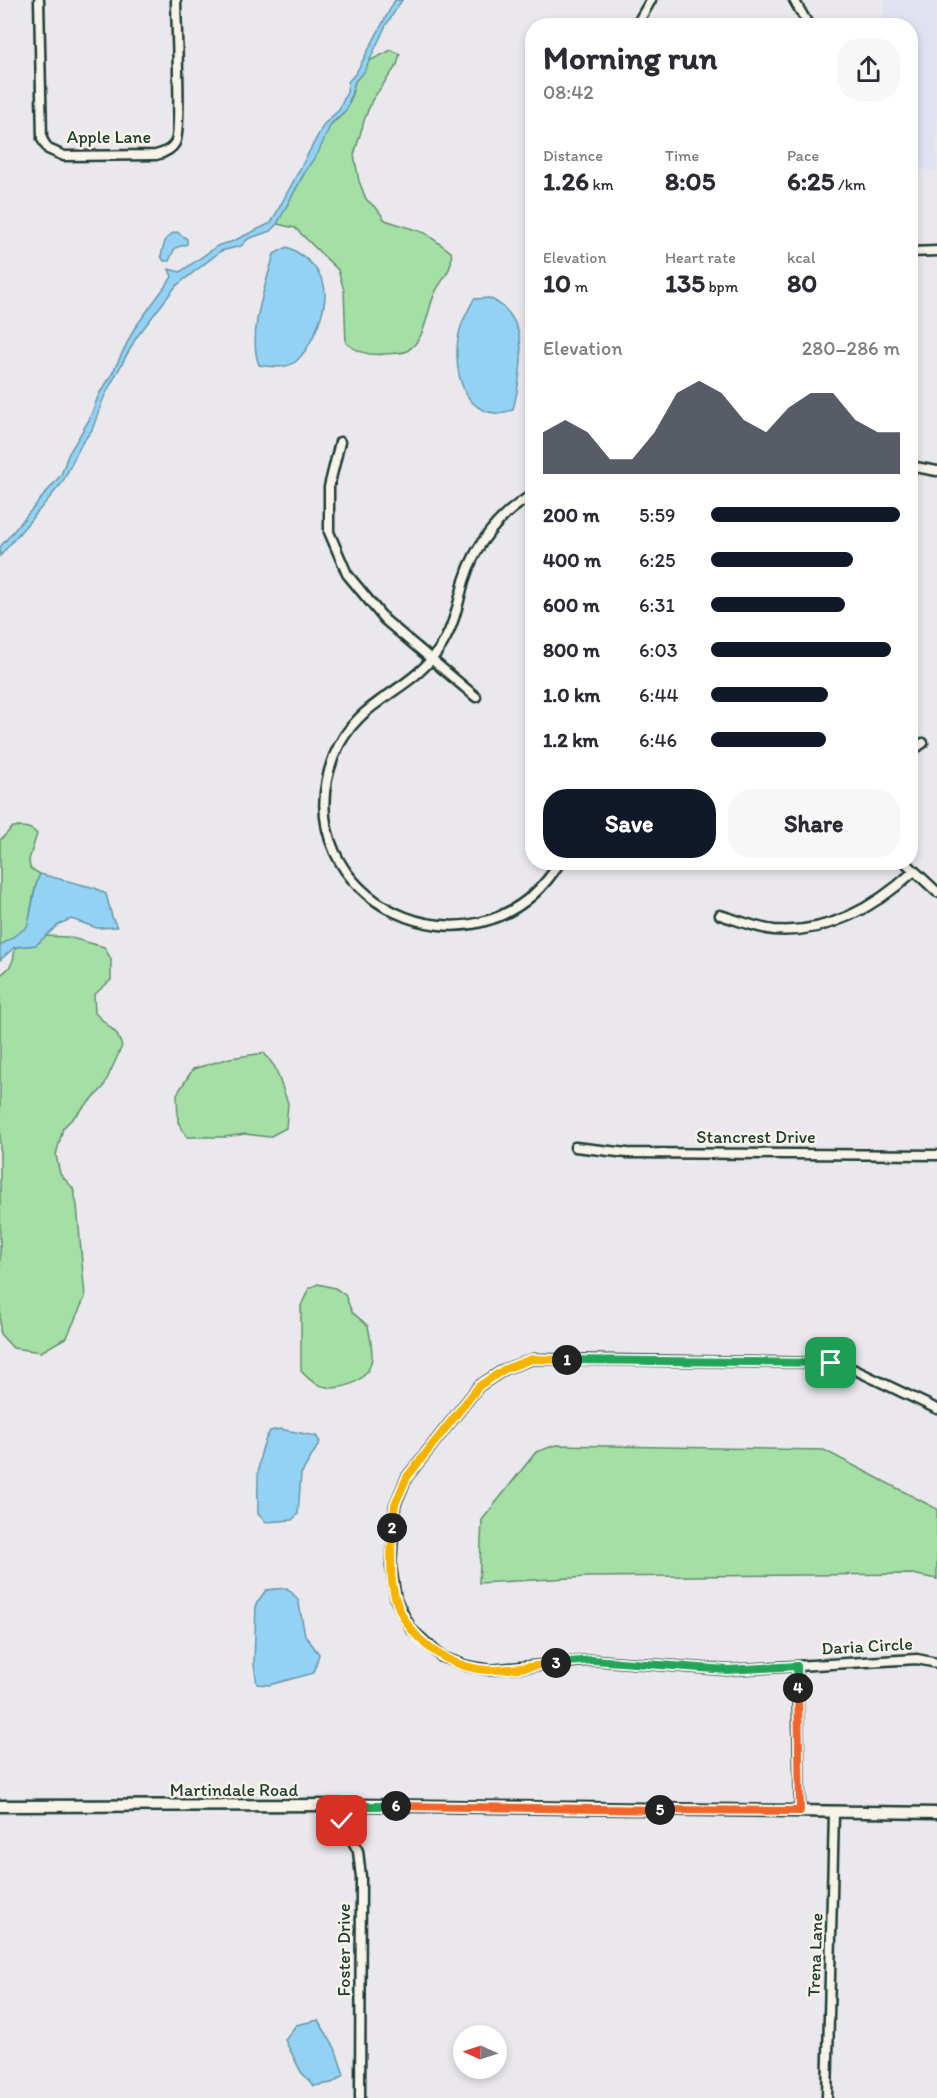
<!DOCTYPE html>
<html lang="en">
<head>
<meta charset="utf-8">
<style>
  :root { --surface:#fff; --page:#f7f7f7; --text:#2b2b33; --muted:#7c7c81; --accent:#111827 }
  body { margin:0; font-family:Itim,sans-serif; background:var(--page); color:var(--text); height:100vh; display:flex; flex-direction:column; font-size:22px; white-space:nowrap }
  * { box-sizing:border-box; margin:0 }
  p { font-size:20px; color:var(--muted) }
  .icon { flex:none; width:33px; height:33px; fill:none; stroke:currentColor; stroke-width:2; stroke-linecap:round; stroke-linejoin:round }
  .map { position:relative; flex:1; overflow:hidden }
  .details { position:absolute; left:525px; top:18px; width:393px; height:852px; display:flex; flex-direction:column; background:var(--surface); border-radius:24px; box-shadow:0 3px 9px #0003 }
  .details>* { flex:none }
  .needle { width:39px; rotate:273deg }
  .buttons { position:absolute; left:453px; top:2025px; display:grid; gap:12px }
  .buttons a { display:grid; place-items:center; width:54px; height:54px; border-radius:50%; background:var(--surface); box-shadow:0 3px 9px #0003; font-size:30px }
  .pin { position:absolute; display:grid; place-items:center; width:51px; height:51px; color:#fff; margin:-26px; border-radius:12px; box-shadow:0 3px 9px #0006 }
  .km { position:absolute; width:30px; height:30px; margin:-15px; border-radius:50%; background:#222; color:#fff; font-size:16px; line-height:30px; text-align:center }
  .round { display:grid; place-items:center; flex:none; width:63px; height:63px; border-radius:24px; background:var(--page) }
  .head { display:flex; align-items:center; justify-content:space-between; height:102px; padding:0 18px }
  h1 { font-size:33px; font-weight:700; line-height:45px }
  .metrics { display:grid; grid-template-columns:repeat(3,1fr); gap:9px; height:102px; padding:6px 18px }
  .metrics div { display:grid; align-content:center }
  .metrics b { font-size:26px; font-weight:700 }
  .metrics small { font-size:16px; font-weight:400 }
  .metrics p { font-size:16px }
  .chart { height:168px; padding:12px 18px }
  .chart p { display:flex; justify-content:space-between }
  .chart svg { width:100%; height:108px; margin-top:6px; fill:var(--accent); opacity:.7 }
  .button { display:flex; gap:12px; margin-top:auto; padding:12px 18px }
  .button a { flex:1; height:69px; border-radius:24px; background:var(--accent); color:#fff; font-size:24px; font-weight:700; line-height:69px; text-align:center }
  .button a+a { background:var(--page); color:var(--text) }
  ul { padding:0 18px; list-style:none; font-size:20px }
  li { display:grid; grid-template-columns:96px 72px 1fr; align-items:center; height:45px }
  li i { height:15px; border-radius:8px; background:var(--accent) }
  .map>svg:first-child { display:block }
  .built { fill:#e0e1f1 }
  .green { fill:#a4dfa5; stroke:#628e6c; stroke-width:1.5 }
  .water { fill:#93d2f4; stroke:#6596a7; stroke-width:1.5 }
  .lines { fill:none; stroke-linecap:round; stroke-linejoin:round }
  .minor-casing { stroke:#1f3d34; stroke-width:13 }
  .tertiary-casing { stroke:#1f3d34; stroke-width:15 }
  .minor { stroke:#f7f3e8; stroke-width:8 }
  .tertiary { stroke:#f7f3e8; stroke-width:10 }
  .split-1-casing { stroke:#fff; stroke-width:12 }
  .split-2-casing { stroke:#fff; stroke-width:12 }
  .split-3-casing { stroke:#fff; stroke-width:12 }
  .split-4-casing { stroke:#fff; stroke-width:12 }
  .split-5-casing { stroke:#fff; stroke-width:12 }
  .split-6-casing { stroke:#fff; stroke-width:12 }
  .split-7-casing { stroke:#fff; stroke-width:12 }
  .split-1 { stroke:#22a559; stroke-width:8 }
  .split-2 { stroke:#f5b400; stroke-width:8 }
  .split-3 { stroke:#f5b400; stroke-width:8 }
  .split-4 { stroke:#22a559; stroke-width:8 }
  .split-5 { stroke:#f0652b; stroke-width:8 }
  .split-6 { stroke:#f0652b; stroke-width:8 }
  .split-7 { stroke:#22a559; stroke-width:8 }
  .labels { text-anchor:middle; dominant-baseline:central; stroke-width:5; stroke-linejoin:round; paint-order:stroke }
  .street-label { font-size:18px; fill:#1f3d34; stroke:#f7f3e8 }
</style>
</head>
<body>
<div class="map">
<svg width="937" height="2098" viewBox="0 0 937 2098">
  <rect width="100%" height="100%" fill="#eae8ed"/>
  <filter id="ink" filterUnits="userSpaceOnUse"><feTurbulence type="fractalNoise" baseFrequency=".0167" numOctaves="2"/><feDisplacementMap in="SourceGraphic" scale="12" xChannelSelector="R" yChannelSelector="G"/><feConvolveMatrix kernelMatrix="1 2 1 2 8 2 1 2 1" color-interpolation-filters="sRGB"/></filter>
  <g filter="url(#ink)">
    <path class="built" d="M884,0H937V171L911,168L910,26L884,25Z"/>
    <path class="green" d="M391,50L400,54L397,65L372,100L365,118L354,155L359,181L366,199L378,210L385,220L425,233L451,252C454,268 444,277 437,289C426,308 428,338 407,351C402,354 391,353 384,354C369,356 358,352 346,343L344,290L338,270L295,228L277,224L331,124L340,117L350,102L355,81L365,69L367,62Z
      M13,827C23,827 30,826 37,834L29,860L30,868L40,874C32,891 32,910 27,928L0,946V840Z
      M45,936L68,937L104,947L111,959V980L94,995L95,1013L117,1034L122,1046L103,1088L63,1128L56,1155L60,1174L73,1188L77,1205L85,1297L67,1337L41,1352L13,1348L0,1334V975C12,968 14,961 15,947L36,945Z
      M264,1053L275,1067L288,1103L286,1128L269,1137L245,1134L225,1137H187L178,1122L177,1094L193,1069L230,1058Z
      M318,1284L335,1288L345,1295L352,1312L368,1326C370,1337 374,1352 371,1363C365,1386 330,1395 312,1381C308,1379 305,1375 301,1371V1306L309,1288Z
      M556,1445L824,1450L937,1509V1579L912,1574L589,1577L479,1583L482,1520L536,1452Z"/>
    <path class="water" d="M395,0H402L386,25L364,72L355,81L347,109L331,124L318,153L306,170L277,224L270,231L248,239L241,246L221,251L176,286L136,338L104,397L92,430L82,443L62,483L0,556V547L61,475L68,455L89,420L99,394L110,378L134,329L172,277L169,269L180,272L219,245L231,242L271,223L324,124L339,110L347,92L348,82L356,73Z
      M177,232L187,239V244L175,248L169,261H164L161,256C164,245 164,235 177,232Z
      M287,247C303,254 316,265 323,282C331,302 312,348 295,362C286,369 270,367 259,365C247,334 266,285 274,254Z
      M489,298C533,318 522,372 513,410C508,411 500,414 495,413C456,410 451,352 462,324C465,315 470,307 474,299Z
      M40,874L95,888L106,894L112,917L117,927L97,928L71,919L59,924L36,945L15,947L0,960V946L27,927C33,910 32,891 40,874Z
      M280,1429L316,1436L320,1442L301,1474L298,1514L292,1520L266,1522L258,1514C258,1486 255,1455 270,1431Z
      M287,1588L298,1599L305,1635L319,1654L314,1673L269,1685L257,1684L254,1664L256,1604L266,1590Z
      M318,2020L335,2048L344,2075L332,2083L314,2086L301,2072L285,2040L296,2025Z"/>
    <g class="lines">
      <defs>
        <path id="minor" d="M39,0L42,139L48,149L64,156L156,155C164,153 171,150 175,143C182,133 176,20 176,0
          M794,0L809,26
          M636,26L651,0
          M910,252L937,251
          M340,442L329,487V532L347,574L385,620L476,697
          M910,466L937,471
          M532,495C500,514 475,544 464,581C458,604 454,625 442,645C410,696 358,696 334,756C279,898 477,996 560,862
          M910,752L923,743
          M905,862L937,892
          M720,915C737,920 756,928 774,930C827,934 875,907 913,872
          M575,1147L627,1153L937,1155
          M937,1409L851,1368L831,1363L533,1359L505,1369L479,1386L407,1477L395,1505L391,1566L396,1600L411,1629L442,1657L467,1666L490,1670L593,1660L727,1670L917,1659L937,1663
          M797,1666L800,1811
          M338,1806L342,1821L358,1851L361,1877L360,2098
          M827,2098L834,1813"/>
        <path id="tertiary" d="M0,1806L359,1805L937,1813"/>
      </defs>
      <use href="#minor" class="minor-casing"/>
      <use href="#tertiary" class="tertiary-casing"/>
      <use href="#minor" class="minor"/>
      <use href="#tertiary" class="tertiary"/>
    </g>
  </g>
  <g class="lines" filter="url(#ink)">
    <defs>
      <path id="split-1" d="M567,1360L831,1363"/>
      <path id="split-2" d="M392,1528L395,1504L407,1477L479,1386L505,1369L532,1359L567,1360"/>
      <path id="split-3" d="M392,1528C392,1547 389,1568 393,1588C401,1633 441,1666 486,1670C509,1671 533,1666 556,1663"/>
      <path id="split-4" d="M556,1663L593,1660L727,1670L797,1666L798,1688"/>
      <path id="split-5" d="M660,1810L800,1811L798,1688"/>
      <path id="split-6" d="M396,1806L660,1810"/>
      <path id="split-7" d="M342,1821L338,1806H396"/>
    </defs>
    <use href="#split-1" class="split-1-casing"/>
    <use href="#split-2" class="split-2-casing"/>
    <use href="#split-3" class="split-3-casing"/>
    <use href="#split-4" class="split-4-casing"/>
    <use href="#split-5" class="split-5-casing"/>
    <use href="#split-6" class="split-6-casing"/>
    <use href="#split-7" class="split-7-casing"/>
    <use href="#split-1" class="split-1"/>
    <use href="#split-2" class="split-2"/>
    <use href="#split-3" class="split-3"/>
    <use href="#split-4" class="split-4"/>
    <use href="#split-5" class="split-5"/>
    <use href="#split-6" class="split-6"/>
    <use href="#split-7" class="split-7"/>
  </g>
  <g class="labels">
    <g class="street-label">
      <text x="109" y="137">Apple Lane</text>
      <text x="756" y="1137">Stancrest Drive</text>
      <text transform="translate(867 1646) rotate(-3)">Daria Circle</text>
      <text x="234" y="1790">Martindale Road</text>
      <text transform="translate(344 1950) rotate(-90)">Foster Drive</text>
      <text transform="translate(815 1955) rotate(-88)">Trena Lane</text>
    </g>
  </g>
</svg>
<div class="buttons">
<a><svg class="needle" viewBox="-14 -14 28 28"><path d="M0-13l5 13h-10z" fill="#e53935"/><path d="M0 13l5-13h-10z" fill="#7c7c81"/></svg></a>
</div>
<div class="pin" style="left:831px;top:1363px;background:#1e9e55"><svg class="icon" aria-label="arrive" viewBox="0 0 24 24"><path d="M6 21V4h12l-3 4 3 4H6"/></svg></div>
<div class="pin" style="left:342px;top:1821px;background:#d93025"><svg class="icon" aria-label="check" viewBox="0 0 24 24"><path d="M5 12l5 5 9-10"/></svg></div>
<b class="km" style="left:567px;top:1360px">1</b>
<b class="km" style="left:392px;top:1528px">2</b>
<b class="km" style="left:556px;top:1663px">3</b>
<b class="km" style="left:798px;top:1688px">4</b>
<b class="km" style="left:660px;top:1810px">5</b>
<b class="km" style="left:396px;top:1806px">6</b>
<section class="details">
<div class="head"><div><h1>Morning run</h1><p>08:42</p></div><a class="round"><svg class="icon" aria-label="share" viewBox="0 0 24 24"><path d="M12 15V3M7 8l5-5 5 5M5 13v7h14v-7"/></svg></a></div>
<div class="metrics">
<div><p>Distance</p><b>1.26<small> km</small></b></div>
<div><p>Time</p><b>8:05</b></div>
<div><p>Pace</p><b>6:25<small> /km</small></b></div>
</div>
<div class="metrics">
<div><p>Elevation</p><b>10<small> m</small></b></div>
<div><p>Heart rate</p><b>135<small> bpm</small></b></div>
<div><p>kcal</p><b>80</b></div>
</div>
<div class="chart"><p><span>Elevation</span>280–286 m</p>
<svg viewBox="0 0 160 44" preserveAspectRatio="none"><path d="M0 44V27L10 22L20 27L30 38L40 38L50 27L60 11L70 6L80 11L90 22L100 27L110 17L120 11L130 11L140 22L150 27L160 27V44z"/></svg>
</div>
<ul>
<li><b>200 m</b>5:59<i style="width:100%"></i></li>
<li><b>400 m</b>6:25<i style="width:75%"></i></li>
<li><b>600 m</b>6:31<i style="width:71%"></i></li>
<li><b>800 m</b>6:03<i style="width:95%"></i></li>
<li><b>1.0 km</b>6:44<i style="width:62%"></i></li>
<li><b>1.2 km</b>6:46<i style="width:61%"></i></li>
</ul>
<div class="button"><a>Save</a><a>Share</a></div>
</section>
</div>
</body>
</html>
